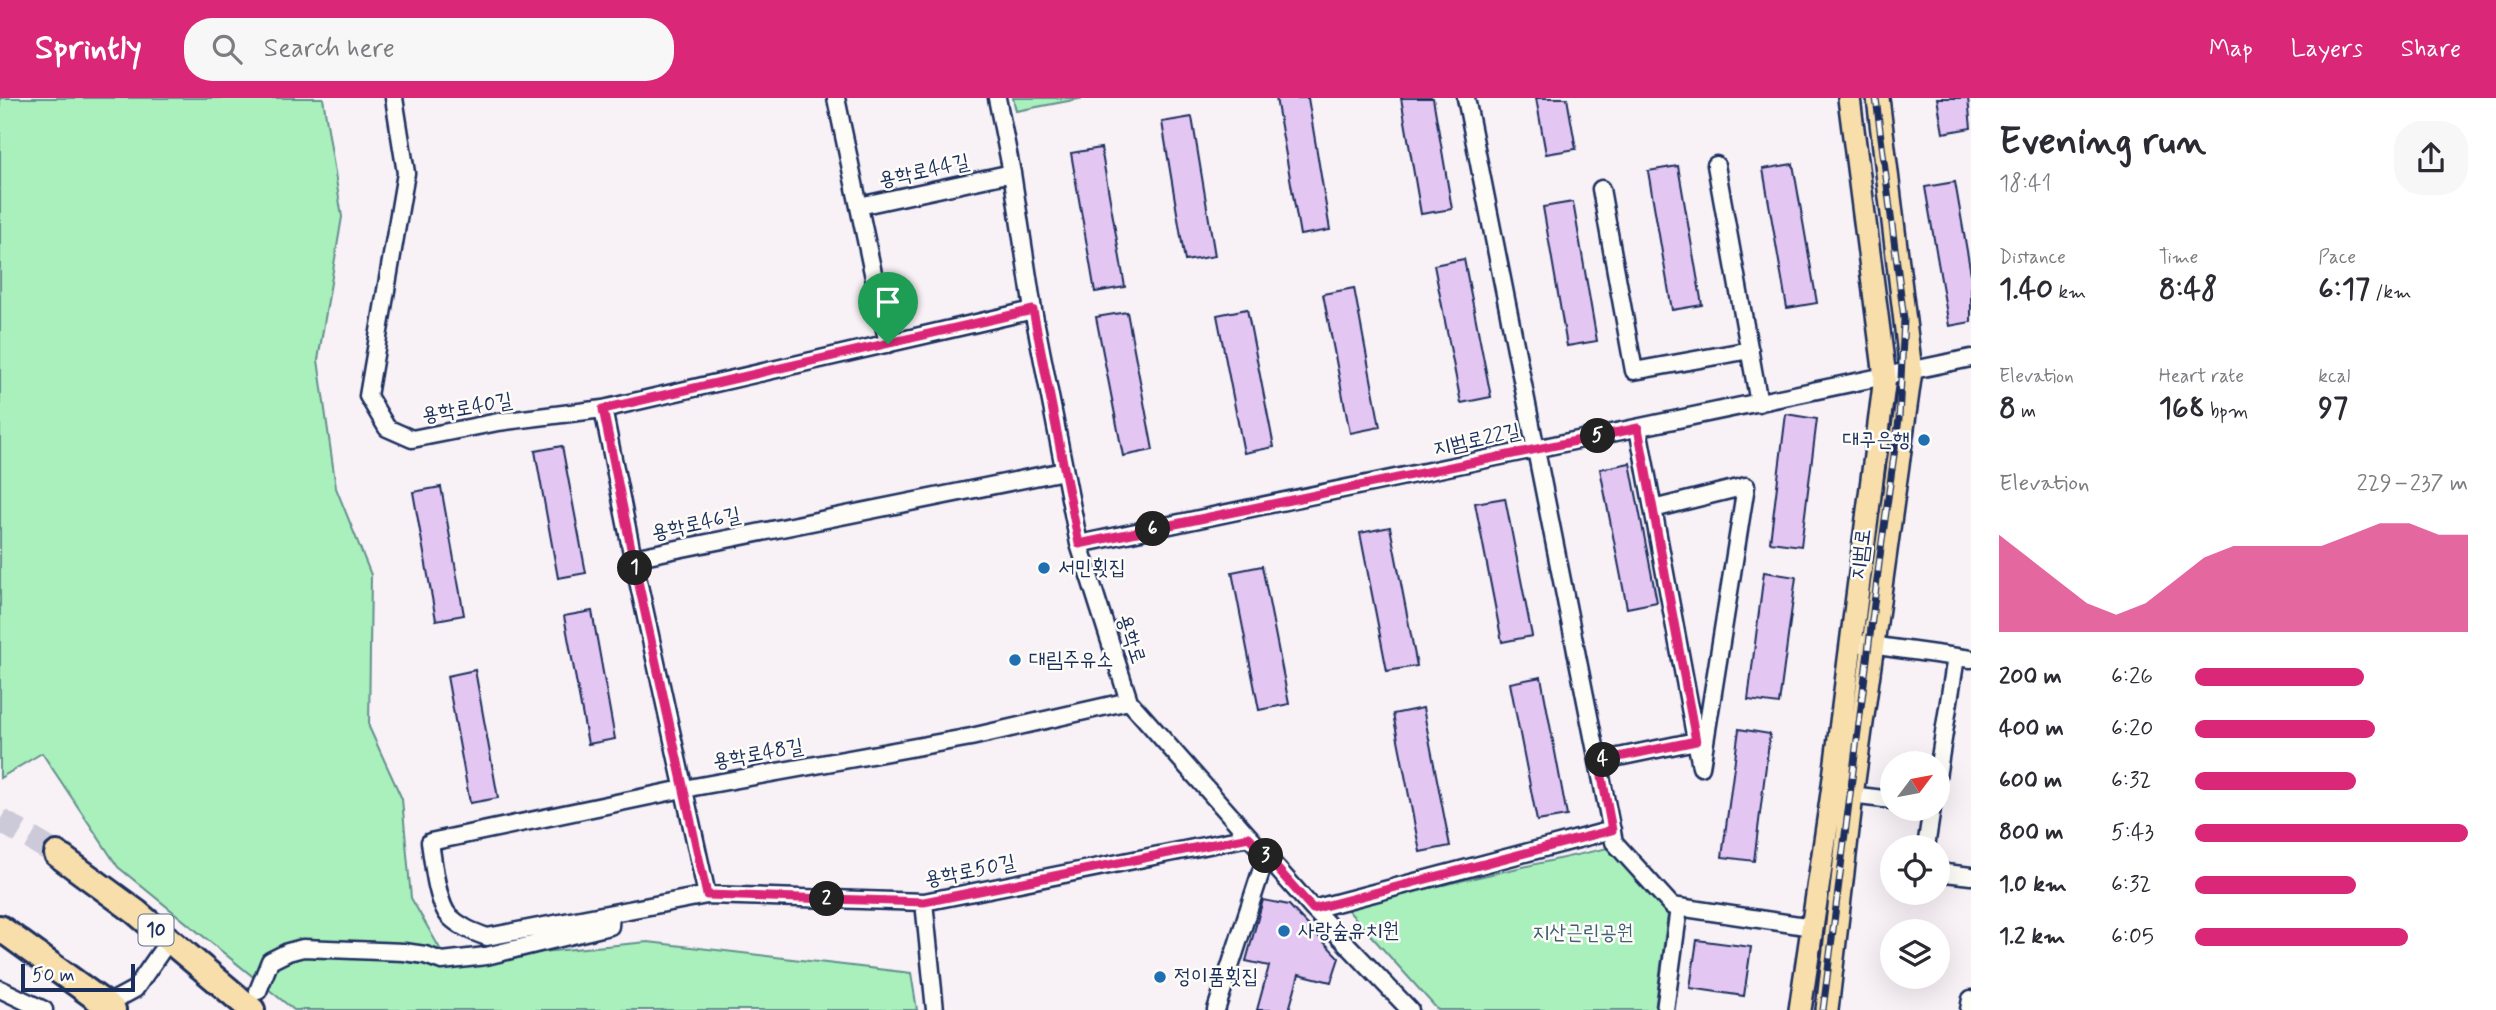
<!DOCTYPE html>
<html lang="en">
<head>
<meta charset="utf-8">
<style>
  :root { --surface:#fff; --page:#f7f7f7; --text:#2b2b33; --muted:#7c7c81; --accent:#db2777 }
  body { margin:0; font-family:Mynerve,"Poor Story",sans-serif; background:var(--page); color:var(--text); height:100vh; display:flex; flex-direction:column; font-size:26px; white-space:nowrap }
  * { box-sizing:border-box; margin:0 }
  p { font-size:23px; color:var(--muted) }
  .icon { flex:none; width:38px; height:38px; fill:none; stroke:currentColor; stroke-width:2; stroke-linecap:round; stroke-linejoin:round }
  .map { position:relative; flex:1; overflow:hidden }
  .drawer { display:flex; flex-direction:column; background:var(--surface); width:525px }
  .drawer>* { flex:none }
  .needle { width:46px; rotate:58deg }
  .buttons { position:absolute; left:1880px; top:653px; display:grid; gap:14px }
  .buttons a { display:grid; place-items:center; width:70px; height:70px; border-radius:50%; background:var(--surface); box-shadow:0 7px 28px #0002; font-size:35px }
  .scale { position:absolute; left:21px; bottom:18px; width:114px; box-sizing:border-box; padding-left:7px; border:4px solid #1b2f5e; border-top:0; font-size:19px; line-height:24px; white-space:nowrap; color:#1b2f5e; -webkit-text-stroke:5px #fdfcf7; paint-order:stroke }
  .pin { position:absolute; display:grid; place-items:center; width:60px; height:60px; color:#fff; margin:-72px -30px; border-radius:50% 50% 50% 0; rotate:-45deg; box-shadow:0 0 7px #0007 }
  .pin .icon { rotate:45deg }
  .km { position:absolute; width:35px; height:35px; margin:-18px; border-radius:50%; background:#222; color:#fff; font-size:19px; line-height:35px; text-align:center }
  .round { display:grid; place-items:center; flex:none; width:74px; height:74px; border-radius:28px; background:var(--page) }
  .head { display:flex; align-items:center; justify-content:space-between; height:119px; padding:0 28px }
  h1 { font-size:38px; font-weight:700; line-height:52px }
  .stats { display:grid; grid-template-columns:repeat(3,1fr); gap:10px; height:119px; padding:7px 28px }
  .stats div { display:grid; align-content:center }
  .stats b { font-size:30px; font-weight:700 }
  .stats small { font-size:19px; font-weight:400 }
  .stats p { font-size:19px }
  .chart { height:196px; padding:14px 28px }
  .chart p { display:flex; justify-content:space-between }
  .chart svg { width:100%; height:126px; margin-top:7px; fill:var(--accent); opacity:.7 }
  ul { padding:0 28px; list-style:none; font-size:23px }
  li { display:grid; grid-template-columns:112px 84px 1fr; align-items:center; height:52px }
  li i { height:18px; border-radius:9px; background:var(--accent) }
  header { display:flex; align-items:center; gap:42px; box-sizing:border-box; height:98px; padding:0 35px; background:var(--accent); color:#fff }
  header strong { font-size:33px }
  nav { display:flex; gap:38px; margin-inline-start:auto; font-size:24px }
  .search { width:490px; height:63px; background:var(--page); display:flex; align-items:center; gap:18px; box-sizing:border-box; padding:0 24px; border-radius:28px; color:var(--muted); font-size:26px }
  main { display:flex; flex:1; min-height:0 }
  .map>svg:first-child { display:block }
  .green { fill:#aaf0bc; stroke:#62908d; stroke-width:2 }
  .building { fill:#e4c6f3; stroke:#1b2f5e; stroke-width:2 }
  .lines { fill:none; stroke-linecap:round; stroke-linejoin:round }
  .highway-tunnel { stroke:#cccad8; stroke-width:24; stroke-dasharray:24 12; stroke-linecap:butt }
  .minor-casing { stroke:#1b2f5e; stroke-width:21 }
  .major-casing { stroke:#1b2f5e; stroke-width:26 }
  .highway-casing { stroke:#1b2f5e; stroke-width:30 }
  .minor { stroke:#fdfcf7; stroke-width:16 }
  .major { stroke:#f8deab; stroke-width:21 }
  .highway { stroke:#f8deab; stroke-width:24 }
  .rail-casing { stroke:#1b2f5e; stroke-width:7 }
  .rail { stroke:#fdfcf7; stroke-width:4.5; stroke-dasharray:13; stroke-linecap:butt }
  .route-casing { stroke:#fff; stroke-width:14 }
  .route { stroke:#db2777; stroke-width:9 }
  .poi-dot { fill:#1f6fb2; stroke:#fdfcf7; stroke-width:2.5 }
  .labels { text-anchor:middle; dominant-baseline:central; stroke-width:5; stroke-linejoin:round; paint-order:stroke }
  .shield { fill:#fdfcf7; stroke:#5f6c8c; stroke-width:2 }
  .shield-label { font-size:19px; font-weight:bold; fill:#1b2f5e }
  .street-label { font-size:21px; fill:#1b2f5e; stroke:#fdfcf7 }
  .poi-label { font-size:21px; fill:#1b2f5e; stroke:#fdfcf7; text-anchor:start }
  .park-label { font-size:21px; fill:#3f5f76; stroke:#fdfcf7 }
</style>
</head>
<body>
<header>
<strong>Sprintly</strong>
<div class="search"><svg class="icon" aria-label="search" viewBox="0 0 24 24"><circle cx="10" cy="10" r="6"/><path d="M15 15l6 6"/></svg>Search here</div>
<nav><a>Map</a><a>Layers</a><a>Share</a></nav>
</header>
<main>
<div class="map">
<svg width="1971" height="912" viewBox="0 0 1971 912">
  <rect width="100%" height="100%" fill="#f8f1f6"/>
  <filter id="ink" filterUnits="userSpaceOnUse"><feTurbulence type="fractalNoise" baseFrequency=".0143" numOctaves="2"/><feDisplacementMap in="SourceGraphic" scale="14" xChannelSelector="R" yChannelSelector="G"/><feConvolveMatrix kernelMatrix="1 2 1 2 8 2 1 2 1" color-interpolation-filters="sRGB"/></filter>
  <g filter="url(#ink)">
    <path class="green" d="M0,0H323L342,119L318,262L336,390L371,477L369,629L402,701L411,800L447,863L648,844L911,875L917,912H294L118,769L42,655L0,680Z
      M1013,0H1084L1016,13Z
      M1612,749L1668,816L1655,912H1438L1345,809Z"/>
    <path class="building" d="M1276,0H1308L1330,132L1300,137Z
      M1401,0H1433L1452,111L1421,116Z
      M1536,0H1567L1576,51L1546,56Z
      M1937,0H1968L1971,30L1943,35Z
      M1192,19L1215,158L1185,163L1162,24Z
      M1101,50L1125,189L1095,194L1071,55Z
      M1793,66L1817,205L1787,210L1763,71Z
      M1678,68L1702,207L1672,212L1648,73Z
      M1955,84L1971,176V224L1949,228L1925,89Z
      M1573,104L1597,243L1567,248L1543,109Z
      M1464,161L1491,299L1461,305L1434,167Z
      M1354,190L1380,329L1350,335L1323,196Z
      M1247,211L1274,349L1244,355L1217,217Z
      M1127,214L1153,352L1123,358L1096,219Z
      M1786,316L1817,321L1801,448L1770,444Z
      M562,348L586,475L558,480L535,353Z
      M1630,365L1657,504L1627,510L1600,371Z
      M441,389L464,517L436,522L413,394Z
      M1505,400L1532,538L1502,544L1475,405Z
      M1390,429L1417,568L1387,573L1360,435Z
      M1262,468L1289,606L1259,612L1232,474Z
      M1764,474L1796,479L1779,606L1748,602Z
      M592,513L615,641L588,646L564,518Z
      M475,572L498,700L470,705L447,578Z
      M1541,579L1567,718L1537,723L1510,585Z
      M1423,610L1450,748L1420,754L1393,616Z
      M1739,631L1770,636L1754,763L1722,759Z
      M1263,802L1289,807L1339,860L1331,884L1299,876L1289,912H1257L1269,868L1246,863Z
      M1697,842L1751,849L1744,898L1690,890Z"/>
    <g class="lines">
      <path class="highway-tunnel" d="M0,722L57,756"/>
      <defs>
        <path id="minor" d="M394,0L406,75L368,298L387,330L412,341L498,324L603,311L1033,212
          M836,0L888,246
          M997,0L1012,75L1033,212L1079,446L1129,603L1313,811L1410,912
          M1466,0L1614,744L1672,808L1812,829
          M1716,67L1759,305
          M1601,91L1634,273L1750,252
          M859,108L1012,75
          M603,311L633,460L707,797
          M1638,330L1701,669L1746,388L1653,411
          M1079,446L1971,260
          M633,460L1064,373
          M1863,546L1971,561
          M1129,603L971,639L683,691L430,744C433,763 437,805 449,818C460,829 473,834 487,839L707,797L924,804L1249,739
          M1599,663L1696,643
          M1937,679L1956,559
          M1842,696L1892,702
          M1926,749L1932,710
          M1937,774L1971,778
          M924,804L935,912
          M1313,811L1612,732
          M0,891L44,912
          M258,893L270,863L288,854L303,850L404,854L425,857L442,863L486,858L610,828L611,816
          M98,900L111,904L135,891L169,842
          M1216,912L1266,758
          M1665,912L1679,810
          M1969,912L1971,901"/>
        <path id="major" d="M1800,912L1832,695L1885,279L1849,0
          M1827,912L1852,697L1911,273L1878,0"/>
        <path id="highway" d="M57,756L136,814L252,912
          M0,830L113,912"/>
      </defs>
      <use href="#minor" class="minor-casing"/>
      <use href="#major" class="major-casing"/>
      <use href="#highway" class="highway-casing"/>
      <use href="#minor" class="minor"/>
      <use href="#major" class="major"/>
      <use href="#highway" class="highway"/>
      <defs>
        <path id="rail" d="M1823,912L1880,458L1899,321L1904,221L1876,0"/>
      </defs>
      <use href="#rail" class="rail-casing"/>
      <use href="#rail" class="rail"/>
    </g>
  </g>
  <g class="lines" filter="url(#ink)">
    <defs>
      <path id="route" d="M1033,212L1079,446L1638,330L1696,643L1599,663L1612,732L1313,811L1249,739L924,804L707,797L633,460L603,311Z"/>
    </defs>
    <use href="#route" class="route-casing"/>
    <use href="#route" class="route"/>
  </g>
  <g class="poi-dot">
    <circle cx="1924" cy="342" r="7"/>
    <circle cx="1044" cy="470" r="7"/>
    <circle cx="1015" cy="562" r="7"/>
    <circle cx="1284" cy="833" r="7"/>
    <circle cx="1160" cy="879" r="7"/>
  </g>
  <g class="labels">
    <rect class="shield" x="138.5" y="816.5" width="35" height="31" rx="5"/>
    <g class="shield-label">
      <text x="156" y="832">10</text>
    </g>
    <g class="street-label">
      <text transform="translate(924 73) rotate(-12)">용학로44길</text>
      <text transform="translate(467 310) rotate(-10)">용학로40길</text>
      <text transform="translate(1477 342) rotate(-12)">지범로22길</text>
      <text transform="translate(696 426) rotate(-12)">용학로46길</text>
      <text transform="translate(1861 456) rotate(-83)">지범로</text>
      <text transform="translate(1131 541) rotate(72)">용학로</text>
      <text transform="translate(758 656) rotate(-10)">용학로48길</text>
      <text transform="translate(970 773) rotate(-11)">용학로50길</text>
    </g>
    <g class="poi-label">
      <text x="1910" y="342" text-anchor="end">대구은행</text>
      <text x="1058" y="470">서민횟집</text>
      <text x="1029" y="562">대림주유소</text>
      <text x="1298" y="833">사랑숲유치원</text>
      <text x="1174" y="879">정이품횟집</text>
    </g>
    <g class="park-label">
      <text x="1583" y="835">지산근린공원</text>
    </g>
  </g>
</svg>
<div class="buttons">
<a><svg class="needle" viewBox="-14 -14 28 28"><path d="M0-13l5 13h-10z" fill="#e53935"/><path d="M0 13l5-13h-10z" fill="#7c7c81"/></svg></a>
<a><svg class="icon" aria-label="locate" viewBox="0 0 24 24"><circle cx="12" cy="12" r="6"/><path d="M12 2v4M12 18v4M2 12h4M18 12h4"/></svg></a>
<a><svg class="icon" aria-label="layers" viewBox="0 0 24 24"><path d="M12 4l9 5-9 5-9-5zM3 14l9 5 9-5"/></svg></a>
</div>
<div class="scale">50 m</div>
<div class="pin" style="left:888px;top:246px;background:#1e9e55"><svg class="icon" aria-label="arrive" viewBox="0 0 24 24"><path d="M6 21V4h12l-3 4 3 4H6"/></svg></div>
<b class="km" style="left:635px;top:470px">1</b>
<b class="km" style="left:827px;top:801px">2</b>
<b class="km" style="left:1266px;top:758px">3</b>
<b class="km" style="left:1603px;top:662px">4</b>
<b class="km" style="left:1598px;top:338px">5</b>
<b class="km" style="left:1153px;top:431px">6</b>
</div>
<section class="drawer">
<div class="head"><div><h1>Evening run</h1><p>18:41</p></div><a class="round"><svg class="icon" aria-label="share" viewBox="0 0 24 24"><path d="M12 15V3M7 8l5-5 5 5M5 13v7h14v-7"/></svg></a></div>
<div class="stats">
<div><p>Distance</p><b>1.40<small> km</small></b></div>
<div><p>Time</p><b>8:48</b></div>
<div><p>Pace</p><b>6:17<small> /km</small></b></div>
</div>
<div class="stats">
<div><p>Elevation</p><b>8<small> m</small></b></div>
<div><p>Heart rate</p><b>168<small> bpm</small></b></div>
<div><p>kcal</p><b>97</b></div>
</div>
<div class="chart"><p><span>Elevation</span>229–237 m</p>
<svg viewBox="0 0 160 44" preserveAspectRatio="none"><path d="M0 44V10L10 18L20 26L30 34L40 38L50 34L60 26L70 18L80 14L90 14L100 14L110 14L120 10L130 6L140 6L150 10L160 10V44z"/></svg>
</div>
<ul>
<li><b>200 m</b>6:26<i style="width:62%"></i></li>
<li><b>400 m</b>6:20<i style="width:66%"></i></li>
<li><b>600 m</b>6:32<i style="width:59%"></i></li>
<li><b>800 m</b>5:43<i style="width:100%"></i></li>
<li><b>1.0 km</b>6:32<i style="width:59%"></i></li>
<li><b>1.2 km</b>6:05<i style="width:78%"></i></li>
</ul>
</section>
</main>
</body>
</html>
